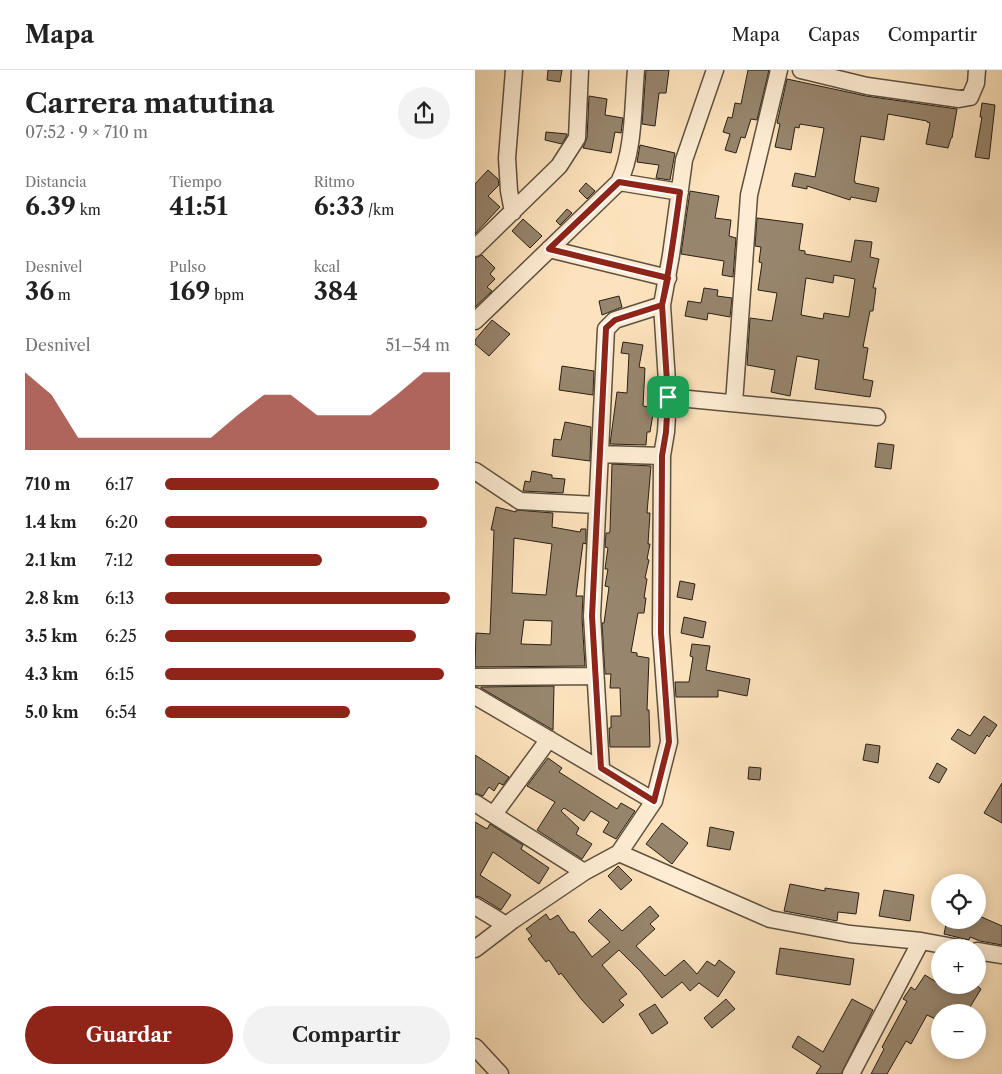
<!DOCTYPE html>
<html lang="es">
<head>
<meta charset="utf-8">
<style>
  :root { --surface:#fff; --page:#f2f2f2; --text:#222; --muted:#767676; --line:#e0e0e0; --accent:#8f2418 }
  body { margin:0; font-family:"Libre Caslon Text",serif; background:var(--page); color:var(--text); height:100vh; display:flex; flex-direction:column; font-size:19px; white-space:nowrap }
  * { box-sizing:border-box; margin:0 }
  p { font-size:16px; color:var(--muted) }
  .icon { flex:none; width:28px; height:28px; fill:none; stroke:currentColor; stroke-width:2; stroke-linecap:round; stroke-linejoin:round }
  .map { position:relative; flex:1; overflow:hidden }
  .panel { display:flex; flex-direction:column; background:var(--surface); width:475px }
  .panel>* { flex:none }
  .controls { position:absolute; left:456px; top:804px; display:grid; gap:10px }
  .controls a { display:grid; place-items:center; width:55px; height:55px; border-radius:50%; background:var(--surface); box-shadow:0 2px 12px #0003; font-size:25px }
  .pin { position:absolute; display:grid; place-items:center; width:42px; height:42px; color:#fff; margin:-21px; border-radius:10px; box-shadow:0 2px 8px #0006 }
  .round { display:grid; place-items:center; flex:none; width:52px; height:52px; border-radius:26px; background:var(--page) }
  .headline { display:flex; align-items:center; justify-content:space-between; height:85px; padding:0 25px }
  h1 { font-size:28px; font-weight:800; line-height:38px }
  .figures { display:grid; grid-template-columns:repeat(3,1fr); gap:8px; height:85px; padding:5px 25px }
  .figures div { display:grid; align-content:center }
  .figures b { font-size:25px; font-weight:800 }
  .figures small { font-size:14px; font-weight:400 }
  .figures p { font-size:14px }
  .chart { height:140px; padding:10px 25px }
  .chart p { display:flex; justify-content:space-between }
  .chart svg { width:100%; height:90px; margin-top:5px; fill:var(--accent); opacity:.7 }
  .button { display:flex; gap:10px; margin-top:auto; padding:10px 25px }
  .button a { flex:1; height:58px; border-radius:30px; background:var(--accent); color:#fff; font-size:20px; font-weight:800; line-height:58px; text-align:center }
  .button a+a { background:var(--page); color:var(--text) }
  ul { padding:0 25px; list-style:none; font-size:16px }
  li { display:grid; grid-template-columns:80px 60px 1fr; align-items:center; height:38px }
  li i { height:12px; border-radius:6px; background:var(--accent) }
  header { display:flex; align-items:center; gap:30px; box-sizing:border-box; height:70px; padding:0 25px; background:var(--surface); border-bottom:1px solid var(--line) }
  header strong { font-size:24px }
  nav { display:flex; gap:28px; margin-inline-start:auto; font-size:18px }
  main { display:flex; flex:1; min-height:0 }
  .map>svg:first-child { display:block }
  .building { fill:#97856d; stroke:#292016; fill-rule:evenodd }
  .lines { fill:none; stroke-linecap:round; stroke-linejoin:round }
  .street-casing { stroke:#5e5140; stroke-width:19 }
  .street { stroke:#feedd4; stroke-width:16 }
  .route-casing { stroke:#fff; stroke-width:10 }
  .route { stroke:#8f2418; stroke-width:6 }
</style>
</head>
<body>
<header>
<strong>Mapa</strong>
<nav><a>Mapa</a><a>Capas</a><a>Compartir</a></nav>
</header>
<main>
<section class="panel">
<div class="headline"><div><h1>Carrera matutina</h1><p>07:52 · 9 × 710 m</p></div><a class="round"><svg class="icon" aria-label="share" viewBox="0 0 24 24"><path d="M12 15V3M7 8l5-5 5 5M5 13v7h14v-7"/></svg></a></div>
<div class="figures">
<div><p>Distancia</p><b>6.39<small> km</small></b></div>
<div><p>Tiempo</p><b>41:51</b></div>
<div><p>Ritmo</p><b>6:33<small> /km</small></b></div>
</div>
<div class="figures">
<div><p>Desnivel</p><b>36<small> m</small></b></div>
<div><p>Pulso</p><b>169<small> bpm</small></b></div>
<div><p>kcal</p><b>384</b></div>
</div>
<div class="chart"><p><span>Desnivel</span>51–54 m</p>
<svg viewBox="0 0 160 44" preserveAspectRatio="none"><path d="M0 44V6L10 17L20 38L30 38L40 38L50 38L60 38L70 38L80 27L90 17L100 17L110 27L120 27L130 27L140 17L150 6L160 6V44z"/></svg>
</div>
<ul>
<li><b>710 m</b>6:17<i style="width:96%"></i></li>
<li><b>1.4 km</b>6:20<i style="width:92%"></i></li>
<li><b>2.1 km</b>7:12<i style="width:55%"></i></li>
<li><b>2.8 km</b>6:13<i style="width:100%"></i></li>
<li><b>3.5 km</b>6:25<i style="width:88%"></i></li>
<li><b>4.3 km</b>6:15<i style="width:98%"></i></li>
<li><b>5.0 km</b>6:54<i style="width:65%"></i></li>
</ul>
<div class="button"><a>Guardar</a><a>Compartir</a></div>
</section>
<div class="map">
<svg width="527" height="1004" viewBox="0 0 527 1004">
  <rect width="100%" height="100%" fill="#fde3bd"/>
  <filter id="stains"><feTurbulence type="fractalNoise" baseFrequency=".004" numOctaves="4"/><feColorMatrix values="0 0 0 0 .2 0 0 0 0 .09 0 0 0 0 .02 0 0 0 .5 -.17"/></filter>
  <radialGradient id="worn" r=".72"><stop offset=".6" stop-color="#630" stop-opacity="0"/><stop offset="1" stop-color="#630" stop-opacity=".3"/></radialGradient>
  <path class="building" d="M73,0H87L85,12L72,10Z
    M171,0H194L191,23H184L180,56L167,54Z
    M273,0H294L282,50L276,49L270,68L266,67L261,83L250,80L255,64L248,62L253,47L257,48L260,33L266,34Z
    M312,9L391,26L482,39L477,68H476L473,78L451,74L455,53L452,52V51L413,44L409,70L386,66L379,111H380V113L404,118L401,132L376,127L375,130L332,116V119L317,116L320,103L340,107L349,58L325,54L324,58L320,57L316,80L300,77L305,54L302,53Z
    M114,26L132,29L130,45L148,48L146,63L140,62L136,83L108,78L112,68Z
    M507,33L520,35L514,89L500,87L507,47H505Z
    M71,62L92,64V65L87,74L70,70Z
    M165,75L200,83L195,110L181,108L184,95L162,92Z
    M13,100L23,109L24,115L13,126L25,137L0,164V114Z
    M111,113L120,121L112,129L104,121Z
    M215,121L244,126L240,148L256,150L254,166L261,168L258,207L247,205L249,191L206,184Z
    M92,139L97,143L85,155L81,151Z
    M282,148L328,154L324,180L330,181V184L376,192L380,170L397,172L395,187L404,189L398,218H401L398,241H395L388,277L393,278L388,309L398,311L395,327L340,319L344,290L322,286L315,326L296,322L300,300L272,295L275,248L297,251L302,223L283,220L287,193L284,192L286,177L280,176ZM359,205L380,209L374,247L349,243L348,249L326,245L331,208L358,213Z
    M48,149L67,166L55,178L37,161Z
    M7,185L20,198L15,204L20,209L12,217L17,221L0,237V188Z
    M229,218L243,220L242,226L257,228L255,247L233,243L232,250L210,246L213,231L226,233Z
    M144,226L147,237L127,245L124,231Z
    M17,250L35,264L14,286L0,274V270Z
    M148,272L168,275L164,297L170,298L168,336L179,338L175,362H172L171,375L135,374L142,322L152,323L154,284L146,283Z
    M87,296L119,301L118,325L84,320Z
    M90,352L116,357L115,391L77,386L79,369L86,370Z
    M403,373L419,375L416,399L400,397Z
    M137,394L176,396L172,443H175L173,474H175L172,489L174,490L170,508L172,509L169,528H171L169,543H163L156,582L162,583V586L174,588L172,640H174L175,677H135L134,658H136V646H146L145,618H135L136,604H130L127,553H129L134,517L130,516L133,499H130L133,478L130,477L131,463H134L135,461Z
    M57,401L77,405V408L90,409L88,423L48,421L50,411L55,412Z
    M21,437L41,442V440L78,443L77,457L105,462L106,459H111V474L108,473L101,526H108L107,547L110,596L0,597L1,563L15,564L19,460H16ZM39,468L77,474L71,525L37,523ZM49,550L77,551L76,575L46,574Z
    M205,511L220,514L217,530L202,527Z
    M209,547L231,552L228,568L206,563Z
    M217,574L235,576L231,600L275,609L272,626L243,620V627H201L200,612H214L218,587L215,586Z
    M79,616L78,660L6,618V617Z
    M509,646L522,655L514,667L512,665L500,684L476,669L483,659L495,666Z
    M391,674L405,676L403,693L388,690Z
    M0,685L34,707L28,715L24,713L19,721L14,717L8,726L0,723Z
    M73,688L87,698L84,702L142,739L146,733L160,741L141,769L128,762L134,752L116,741L109,751L89,738L86,741L104,758L101,764L117,774L107,789L62,760L80,732L52,716Z
    M462,693L472,699L464,713L454,708Z
    M274,697L286,698L285,710L273,709Z
    M527,713V753L509,743Z
    M0,752L12,759L15,754L48,775L46,779L74,798L64,814L18,782L5,805L36,825L26,840L5,827L0,826Z
    M187,753L213,773L197,794L171,774Z
    M235,757L259,762L255,780L232,776Z
    M143,796L157,810L146,820L133,806Z
    M315,814L350,821V818L384,823L381,844L363,842L362,851L309,841Z
    M409,820L439,825L435,851L404,846Z
    M175,836L184,846L175,854L180,859L161,876L190,906L209,890L222,904L232,891L240,896L244,890L260,902L243,927L224,913L215,921L207,912L187,928L166,902L144,880L127,895L152,924L144,930L149,935L128,953L107,930L86,903L84,905L74,890L71,892L53,869L57,866L51,859L71,844L75,850L83,845L95,862H99L117,887L135,872L113,851L125,839L147,861Z
    M502,845L527,856V875L505,871L495,867L494,870L469,864L472,850H502Z
    M305,878L379,889L375,915L301,904Z
    M450,905L479,923L484,915H501L506,919L492,942H465V951L452,945L436,974L431,971L412,1004H396L409,979L407,977L432,931L428,929L436,917L440,920Z
    M251,929L260,939L237,958L229,948Z
    M377,929L398,940L366,1004H341L346,996L317,977L323,966L348,982Z
    M180,934L193,953L177,964L164,944Z"/>
  <g class="lines">
    <defs>
      <path id="street" d="M326,0L392,16L484,29L495,27L501,13L502,0
        M144,112L205,122
        M38,142L34,121L32,88L39,0
        M0,178L84,96L102,68L105,0
        M74,179L193,208
        M0,251L144,112C159,83 158,33 161,0
        M193,327L402,347
        M259,333L274,125L304,0
        M125,384L187,386
        M0,401L45,431L122,435
        M0,607L120,606
        M0,626L179,731
        M126,698L117,546L131,259L140,250L187,235L196,185L209,90L240,0
        M0,733L109,802
        M19,744L74,669
        M144,783L295,849L375,864L446,871L484,878
        M0,836L31,855
        M0,879L38,850L109,802L144,783L179,731L194,672L186,563L187,386L191,362L193,327L187,235
        M502,881L527,885
        M0,977L25,1004
        M376,1004L446,871"/>
    </defs>
    <use href="#street" class="street-casing"/>
    <use href="#street" class="street"/>
  </g>
  <g class="lines">
    <defs>
      <path id="route" d="M193,327L187,235L193,208L74,179L144,112L205,122C200,160 195,197 187,235L140,250L131,258L117,546L126,698L179,731L194,672L186,563L187,386L191,362L193,327"/>
    </defs>
    <use href="#route" class="route-casing"/>
    <use href="#route" class="route"/>
  </g>
  <rect width="100%" height="100%" filter="url(#stains)"/>
  <rect width="100%" height="100%" fill="url(#worn)"/>
</svg>
<div class="controls">
<a><svg class="icon" aria-label="locate" viewBox="0 0 24 24"><circle cx="12" cy="12" r="6"/><path d="M12 2v4M12 18v4M2 12h4M18 12h4"/></svg></a>
<a>+</a>
<a>−</a>
</div>
<div class="pin" style="left:193px;top:327px;background:#1e9e55"><svg class="icon" aria-label="arrive" viewBox="0 0 24 24"><path d="M6 21V4h12l-3 4 3 4H6"/></svg></div>
</div>
</main>
</body>
</html>
